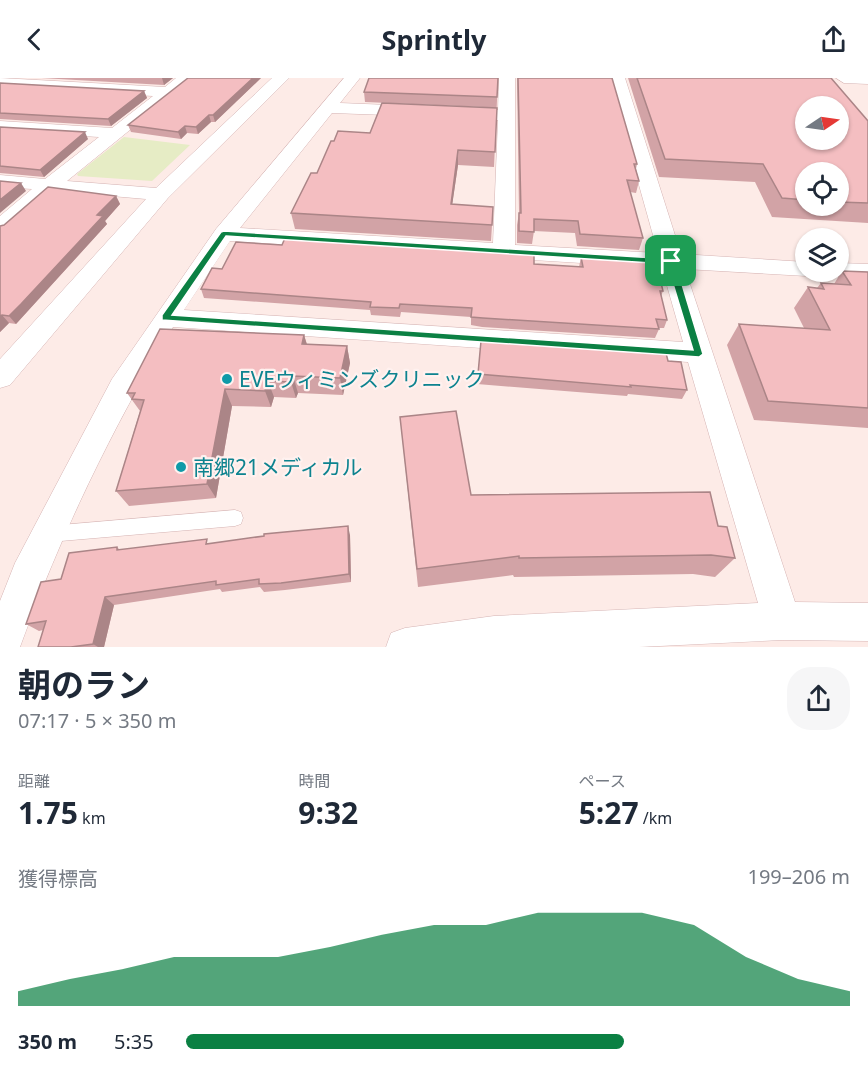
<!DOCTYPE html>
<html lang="ja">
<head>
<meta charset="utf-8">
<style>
  :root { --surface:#fff; --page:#f6f6f7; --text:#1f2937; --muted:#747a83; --accent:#0b8043 }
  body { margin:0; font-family:"Noto Sans","Noto Sans JP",sans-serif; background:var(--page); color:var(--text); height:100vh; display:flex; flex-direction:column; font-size:22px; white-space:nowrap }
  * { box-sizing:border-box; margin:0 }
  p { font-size:20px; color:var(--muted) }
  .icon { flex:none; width:33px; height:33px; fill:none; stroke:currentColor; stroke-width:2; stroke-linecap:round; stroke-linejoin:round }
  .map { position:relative; height:569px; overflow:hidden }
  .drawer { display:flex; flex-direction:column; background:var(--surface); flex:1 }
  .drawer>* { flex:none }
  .needle { width:39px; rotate:77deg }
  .tools { position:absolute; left:795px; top:18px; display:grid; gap:12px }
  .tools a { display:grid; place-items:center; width:54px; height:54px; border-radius:50%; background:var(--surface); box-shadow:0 2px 4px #0004; font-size:30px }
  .pin { position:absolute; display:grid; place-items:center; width:51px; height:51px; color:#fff; margin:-26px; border-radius:12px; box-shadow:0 3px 9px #0006 }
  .round { display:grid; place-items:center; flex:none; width:63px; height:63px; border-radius:24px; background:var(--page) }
  .summary { display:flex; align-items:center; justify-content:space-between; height:102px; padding:0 18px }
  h1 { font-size:33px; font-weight:700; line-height:45px }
  .figures { display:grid; grid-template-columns:repeat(3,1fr); gap:9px; height:102px; padding:6px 18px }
  .figures div { display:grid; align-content:center }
  .figures b { font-size:30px; font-weight:700 }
  .figures small { font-size:16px; font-weight:400 }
  .figures p { font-size:16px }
  .chart { height:168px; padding:12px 18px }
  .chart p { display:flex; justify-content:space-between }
  .chart svg { width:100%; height:108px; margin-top:6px; fill:var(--accent); opacity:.7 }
  ul { padding:0 18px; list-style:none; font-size:20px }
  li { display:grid; grid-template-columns:96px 72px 1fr; align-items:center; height:45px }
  li i { height:15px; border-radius:8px; background:var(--accent) }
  header { display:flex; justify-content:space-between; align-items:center; height:78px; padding:0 18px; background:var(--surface); font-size:27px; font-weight:700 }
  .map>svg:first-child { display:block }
  .green { fill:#e6ecc5 }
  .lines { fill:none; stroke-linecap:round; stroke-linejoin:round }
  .lane-casing { stroke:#d5b3b3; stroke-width:1 }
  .street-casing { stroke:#d5b3b3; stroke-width:1 }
  .lane { fill:#fff; fill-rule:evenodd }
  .street { fill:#fff; fill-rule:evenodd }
  .wall { fill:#d2a3a6; fill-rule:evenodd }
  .shaded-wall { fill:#ab8587 }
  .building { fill:#f4bec1; stroke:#ab8587; stroke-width:1.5; fill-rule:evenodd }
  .route { fill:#0b8043; stroke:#fff; stroke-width:1.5; fill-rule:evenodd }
  .culture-dot { fill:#0f9aa8; stroke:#fff1ef; stroke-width:2 }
  .labels { text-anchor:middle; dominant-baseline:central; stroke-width:4.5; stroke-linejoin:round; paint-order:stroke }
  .culture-label { font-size:21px; fill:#0d838f; stroke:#fff1ef; text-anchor:start }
</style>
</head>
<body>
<header><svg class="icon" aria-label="back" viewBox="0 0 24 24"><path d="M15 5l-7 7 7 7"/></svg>Sprintly<svg class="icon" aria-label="share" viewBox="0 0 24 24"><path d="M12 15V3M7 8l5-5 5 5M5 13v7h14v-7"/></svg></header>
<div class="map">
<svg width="868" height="569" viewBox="0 0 868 569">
  <rect width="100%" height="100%" fill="#fdebe7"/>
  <path class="green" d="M124,59L190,67L152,103L78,98L77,96Z"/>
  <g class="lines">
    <defs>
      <path id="lane" d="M235,432L241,434L243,440L241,446L235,448L49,464L43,462L40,456L43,450L49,448Z"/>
      <path id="street" d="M0,0L165,9L176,0H194L67,103L156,110L272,0H289L168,120L10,307L0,310V281L146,121L54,113L8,154L0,155V138L32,111L0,109V97L45,101L99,59L0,53V43L112,50L153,18L0,9Z
        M344,0H360L340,25L414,28L422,33L414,38L332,35L240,150L493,165L498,42L462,40L454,35L462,30L498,32L499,0H515V167L658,175L609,0H625L681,176L806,184V194H816L806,198L685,191L795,524L868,525V563L782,562L639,569H386L391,555L405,550L494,538L758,525L688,284L173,249C112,350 60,458 20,569H0V523L15,485L112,301L216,151ZM230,163L662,190L683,264L184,232Z
        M836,0H868V6L844,5Z
        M838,185L868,186V202L830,197L827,194H838Z"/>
    </defs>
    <use href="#lane" class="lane-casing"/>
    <use href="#street" class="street-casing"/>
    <use href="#lane" class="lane"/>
    <use href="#street" class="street"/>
  </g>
  <path class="wall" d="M41,0H173L164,7Z
    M261,0L215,44H211L198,56L187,55L181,61L131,54L128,47Z
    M498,0L494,89L458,87L452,127L492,147L491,163L295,151L291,135L317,95L334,63L483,29L365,24L364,14Z
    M517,0H612L637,86L636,91L639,103L636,115L630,114L643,160L639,172L577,168L575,155L534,153L532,166L517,165V147L519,135Z
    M628,0H831L868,43V145L772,139L755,104L659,99ZM806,94H838V128H806Z
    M0,5L144,13L147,20L111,48L0,41Z
    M0,49L88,61L44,99L0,95Z
    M116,118L120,126L105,143L107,146L16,246L9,245L0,254V148Z
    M581,179L648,188L663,213L661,218L667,242L664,250H658L659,251L655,260L482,249L471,247V239L401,234L400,239L371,237L370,232L204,220L201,211L222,191L534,186L579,189Z
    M842,193L868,194V350L754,342L727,267L739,246L804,250L794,230L808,209L817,210L821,205L834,206Z
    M304,257L307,266L347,268L350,285L343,317L298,315L296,320L274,319L271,329L232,328L216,420L129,428L116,413L140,333L127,315Z
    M481,263L668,283L687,312L682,321L628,316L627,318L477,306Z
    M400,339L471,417L718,448L735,480L715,499L693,496L514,499L513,497L418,509Z
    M350,457L351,504L285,512L264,514L260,509L222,514L220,511L114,527L104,569H38L43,552L39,553L26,546L61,501L117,469L120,472Z"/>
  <path class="shaded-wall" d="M162,0H173L164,7Z
    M253,0H261L215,44L213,37Z
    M144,13L147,20L111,48L108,41Z
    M209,37L211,44L198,56L196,49Z
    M185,48L187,55L181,61L178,54Z
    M85,54L88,61L44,99L40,92Z
    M458,72V87L450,142L451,126Z
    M21,105L26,113L0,135V122Z
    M116,118L120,126L105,143L107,146L16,246L9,238L97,137Z
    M2,237L9,245L0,254V238Z
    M304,257L309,274L302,266Z
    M347,268L350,285L343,317L340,300Z
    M293,298L298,315L296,320L291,304Z
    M268,303L274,319L271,329L265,313Z
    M225,311L232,328L216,420L207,406Z
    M348,448L350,457L351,504L349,496Z
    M105,519L114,527L104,569H98L93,566Z"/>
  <path class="building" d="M188,0H253L213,37H209L196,49L185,48L178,54L128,47Z
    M369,0H498L497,19L364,14Z
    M518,0H612L637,86H634L639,103L627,102L643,160L580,156L578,143L534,141V154L519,153V135H521Z
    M637,0H831L868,43V125L838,124V94H806V122L782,120L763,86L665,81ZM806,28H838V62H806Z
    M0,5L144,13L108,41L0,35Z
    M382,25L497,30L495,74L458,72L451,126L493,129L492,147L291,135L311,95H317L331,63H334L338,53L370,55Z
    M0,49L85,54L40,92L0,88Z
    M0,103L21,105L0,122Z
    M48,109L116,118L97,137L103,138L21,226L9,238L2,237L0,238V148L4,147Z
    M285,160L534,176V186L583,189L581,179L647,183L648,188H657L663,213H660L667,242L656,241L659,251L483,240L471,239L472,230L400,226L399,230L370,229L371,224L201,211L212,190L222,191L236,164L282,167Z
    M842,193L868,194V330L768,323L739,246L830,252L808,209L824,211L821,205L851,207Z
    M160,251L304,257L302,266L347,268L340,300L293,298L291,304L268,303L265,313L225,311L207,406L116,413L144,322L132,321L135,315H127Z
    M481,263L666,275L668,283L681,284L687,312L630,307L631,309L478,296Z
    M456,333L471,417L710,414L718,448L727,449L735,480L711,477L519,480V478L417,491L400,339Z
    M348,448L349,496L281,505L259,506V501L216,507V503L105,519L93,566L71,569H38L46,543L26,546L41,504L61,501L69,475L117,469V472L207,461L206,466L264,458V456Z"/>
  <path class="route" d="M224,153L671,181L675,183L703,276L699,279L162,242V237L221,154ZM226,158L667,186L693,272L172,237Z"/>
  <g class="culture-dot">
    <circle cx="227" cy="301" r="6"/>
    <circle cx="181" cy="389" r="6"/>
  </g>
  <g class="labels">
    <g class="culture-label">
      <text x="239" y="301">EVEウィミンズクリニック</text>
      <text x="193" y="389">南郷21メディカル</text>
    </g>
  </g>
</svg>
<div class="tools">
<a><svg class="needle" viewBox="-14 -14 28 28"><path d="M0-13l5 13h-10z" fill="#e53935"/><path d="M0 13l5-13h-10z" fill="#747a83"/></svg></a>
<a><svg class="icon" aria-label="locate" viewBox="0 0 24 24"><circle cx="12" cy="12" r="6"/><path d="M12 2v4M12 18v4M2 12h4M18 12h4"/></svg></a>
<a><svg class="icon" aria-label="layers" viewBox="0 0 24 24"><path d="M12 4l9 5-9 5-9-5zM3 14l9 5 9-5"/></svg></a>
</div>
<div class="pin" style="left:671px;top:183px;background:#1e9e55"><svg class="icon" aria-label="arrive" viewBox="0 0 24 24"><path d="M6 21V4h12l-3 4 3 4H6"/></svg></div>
</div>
<section class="drawer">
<div class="summary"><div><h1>朝のラン</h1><p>07:17 · 5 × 350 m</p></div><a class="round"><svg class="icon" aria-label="share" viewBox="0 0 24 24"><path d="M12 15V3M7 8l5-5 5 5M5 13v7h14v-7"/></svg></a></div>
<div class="figures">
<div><p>距離</p><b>1.75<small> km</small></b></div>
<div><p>時間</p><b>9:32</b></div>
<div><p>ペース</p><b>5:27<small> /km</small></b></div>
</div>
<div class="chart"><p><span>獲得標高</span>199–206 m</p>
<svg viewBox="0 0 160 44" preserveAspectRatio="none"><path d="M0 44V38L10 33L20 29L30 24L40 24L50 24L60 20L70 15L80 11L90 11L100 6L110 6L120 6L130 11L140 24L150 33L160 38V44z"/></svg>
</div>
<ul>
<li><b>350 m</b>5:35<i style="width:66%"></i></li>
</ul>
</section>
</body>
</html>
